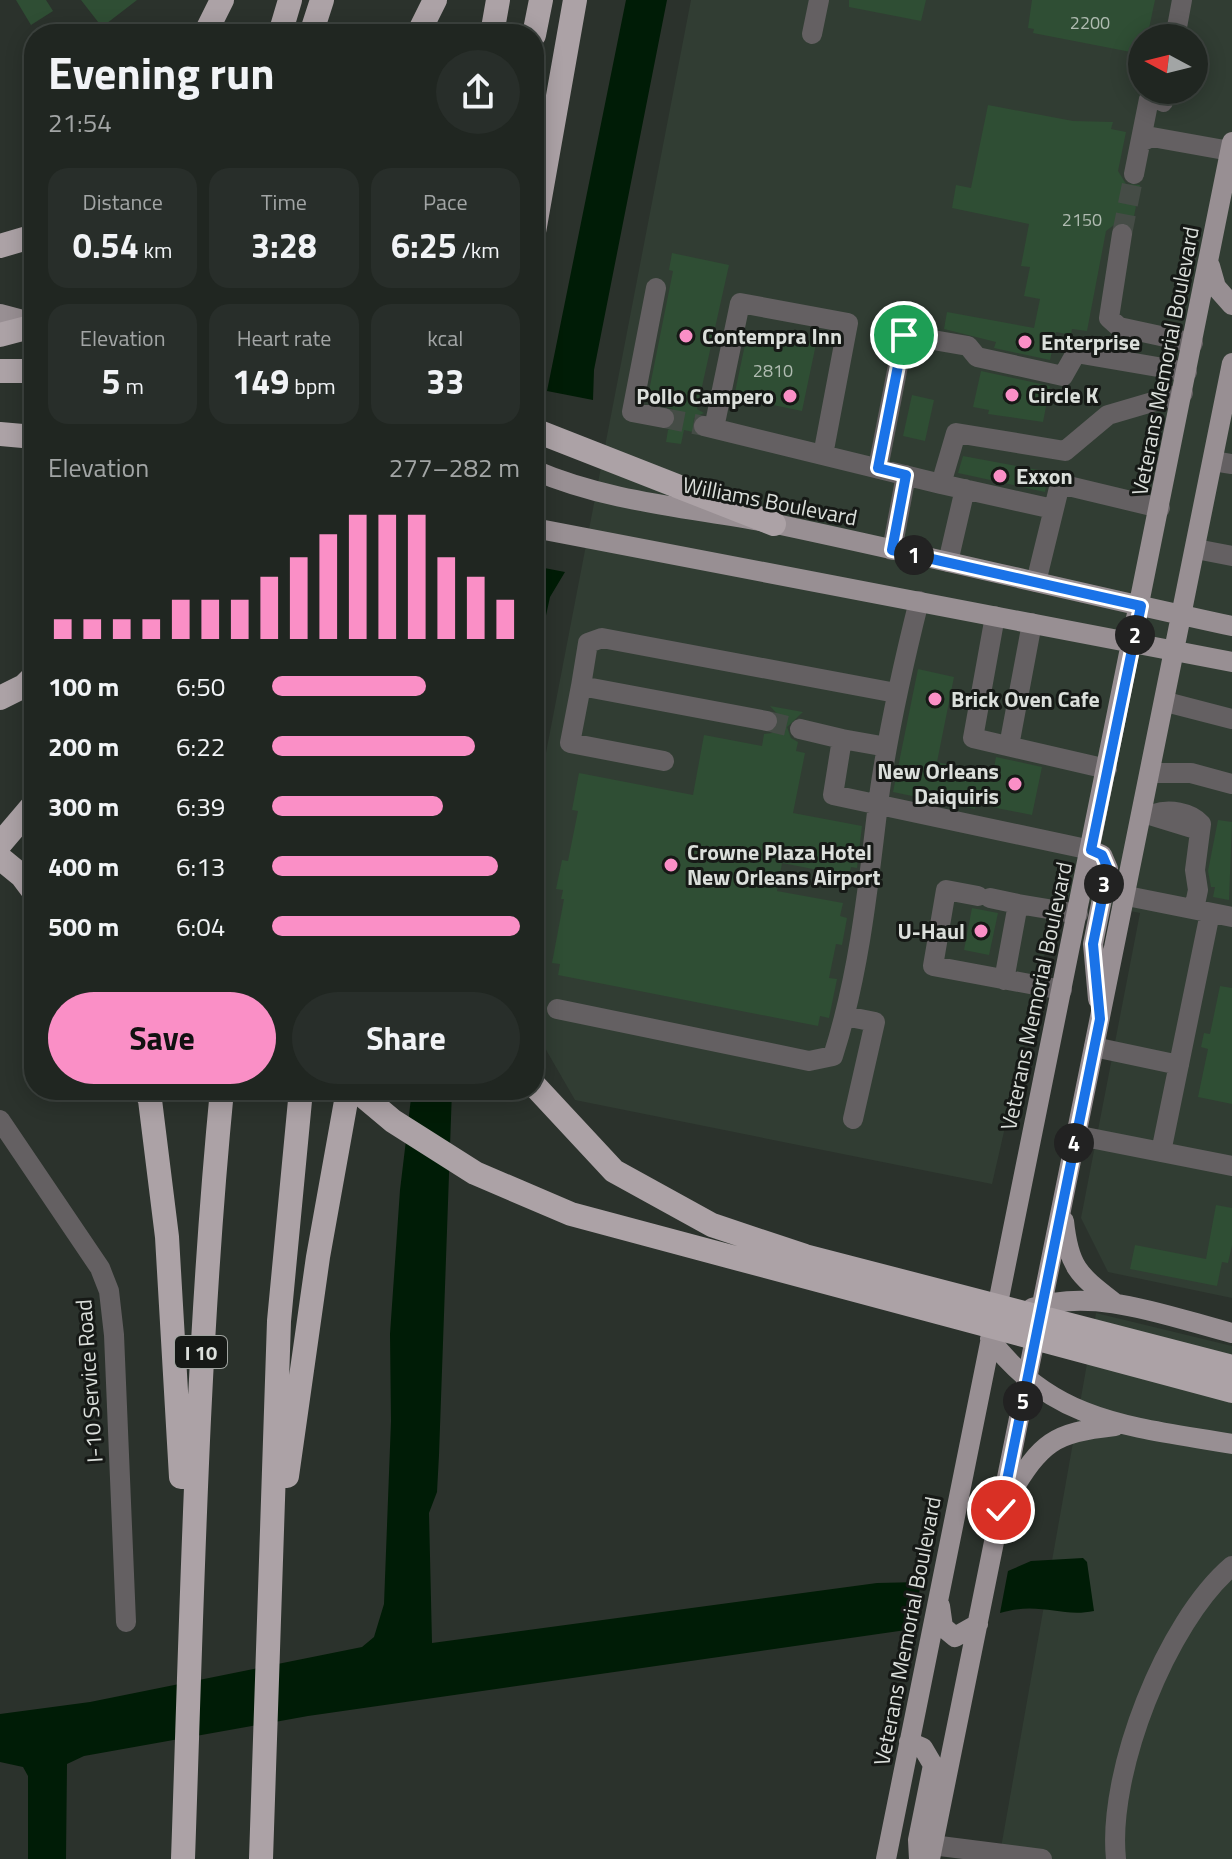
<!DOCTYPE html>
<html lang="en">
<head>
<meta charset="utf-8">
<style>
  :root { --surface:#202621; --page:#282e2a; --text:#f1f3f6; --muted:#a2a5a5; --line:#3d433f; --accent:#fa8fc6 }
  body { margin:0; font-family:"Titillium Web",sans-serif; background:var(--page); color:var(--text); height:100vh; display:flex; flex-direction:column; font-size:30px; white-space:nowrap }
  * { box-sizing:border-box; margin:0 }
  p { font-size:26px; color:var(--muted) }
  .icon { flex:none; width:44px; height:44px; fill:none; stroke:currentColor; stroke-width:2; stroke-linecap:round; stroke-linejoin:round }
  .map { position:relative; flex:1; overflow:hidden }
  .sheet { position:absolute; left:24px; top:24px; width:520px; height:1076px; display:flex; flex-direction:column; background:var(--surface); border-radius:32px; box-shadow:0 4px 20px #0003,0 0 0 2px var(--line) }
  .sheet>* { flex:none }
  .needle { width:52px; rotate:277deg }
  .fabs { position:absolute; left:1128px; top:24px; display:grid; gap:16px }
  .fabs a { display:grid; place-items:center; width:80px; height:80px; border-radius:50%; background:var(--surface); box-shadow:0 4px 20px #0003,0 0 0 2px var(--line); font-size:40px }
  .pin { position:absolute; display:grid; place-items:center; width:68px; height:68px; color:#fff; margin:-34px; border:4px solid #fff; border-radius:50%; box-shadow:0 2px 8px #0007 }
  .km { position:absolute; width:40px; height:40px; margin:-20px; border-radius:50%; background:#222; color:#fff; font-size:22px; line-height:40px; text-align:center }
  .round { display:grid; place-items:center; flex:none; width:84px; height:84px; border-radius:42px; background:var(--page) }
  .head { display:flex; align-items:center; justify-content:space-between; height:136px; padding:0 24px }
  h1 { font-size:44px; font-weight:700; line-height:60px }
  .figures { display:grid; grid-template-columns:repeat(3,1fr); gap:12px; height:136px; padding:8px 24px }
  .figures div { display:grid; align-content:center; border-radius:20px; background:var(--page); text-align:center }
  .figures b { font-size:34px; font-weight:700 }
  .figures small { font-size:22px; font-weight:400 }
  .figures p { font-size:22px }
  .chart { height:224px; padding:16px 24px }
  .chart p { display:flex; justify-content:space-between }
  .chart svg { width:100%; height:144px; margin-top:8px; stroke:var(--accent); stroke-width:6 }
  .primary-button { display:flex; gap:16px; margin-top:auto; padding:16px 24px }
  .primary-button a { flex:1; height:92px; border-radius:48px; background:var(--accent); color:#111; font-size:32px; font-weight:700; line-height:92px; text-align:center }
  .primary-button a+a { background:var(--page); color:var(--text) }
  ul { padding:0 24px; list-style:none; font-size:26px }
  li { display:grid; grid-template-columns:128px 96px 1fr; align-items:center; height:60px }
  li i { height:20px; border-radius:10px; background:var(--accent) }
  .map>svg:first-child { display:block }
  .built { fill:#313d33; fill-rule:evenodd }
  .water { fill:#001c06 }
  .building { fill:#2f4e34 }
  .lines { fill:none; stroke-linecap:round; stroke-linejoin:round }
  .minor-tunnel { stroke:#454c46; stroke-width:20; stroke-dasharray:20 10; stroke-linecap:butt }
  .minor { stroke:#646062; stroke-width:20 }
  .major { stroke:#988f93; stroke-width:20 }
  .highway { stroke:#aca2a6; stroke-width:24 }
  .highway-bridge { stroke:#aca2a6; stroke-width:24 }
  .route-casing { stroke:#fff; stroke-width:16 }
  .route { stroke:#1a73e8; stroke-width:10 }
  .poi-dot { fill:#fa8fc6; stroke:#161916; stroke-width:3 }
  .labels { text-anchor:middle; dominant-baseline:central; stroke-width:6; stroke-linejoin:round; paint-order:stroke }
  .number-label { font-size:18px; fill:#b0bbb1 }
  .shield { fill:#161916; stroke:#a0a4a0; stroke-width:2 }
  .shield-label { font-size:20px; font-weight:bold; fill:#dbdfdb }
  .poi-label { font-size:22px; font-weight:bold; fill:#dbdfdb; stroke:#161916; text-anchor:start }
  .street-label { font-size:22px; fill:#dbdfdb; stroke:#161916 }
</style>
</head>
<body>
<div class="map">
<svg width="1232" height="1859" viewBox="0 0 1232 1859">
  <rect width="100%" height="100%" fill="#2b322c"/>
  <path class="built" d="M691,0H1232V1298L1108,1272L1081,1218L1140,913L1058,896L992,1184L575,1100L534,1029V815ZM1142,38H1194V90H1142Z
    M1096,1313L1232,1346V1859H999Z"/>
  <path class="water" d="M626,0H667L594,370L593,400L547,391Z
    M534,566L565,572L550,597L534,671Z
    M412,1090H452L439,1455L437,1492L429,1513L432,1643L877,1583L921,1582L913,1629L308,1716L84,1756L67,1764L66,1859H28V1776L23,1767L0,1762V1714L90,1702L362,1647L374,1637L384,1604L391,1421L390,1334L400,1190Z
    M1083,1558L1087,1562L1094,1611C1061,1618 1040,1601 1000,1613L1008,1571L1031,1561Z"/>
  <path class="building" d="M16,0H46L53,11L31,25Z
    M81,0H137L102,27Z
    M849,0H926L921,21L849,7Z
    M1032,0H1155L1147,38H1142V49L1137,48L1136,53L1033,33L1034,29L1028,28Z
    M988,105L1073,121L1113,122L1111,129L1126,132L1118,171L1126,184L1140,185L1132,227L1118,222L1106,231L1087,331L1072,329L1071,335L1056,332L1050,360L994,348L996,342L944,329L947,312L1034,328L1040,299L1024,296L1030,267L1021,266L1029,224L952,208L956,185L971,188Z
    M672,253L729,265L697,409L704,413L694,418L693,432L684,430L681,444L666,442L668,430L677,421L673,409L647,401L673,271L669,270Z
    M748,330L816,344L802,411L734,397Z
    M981,371L1050,386L1043,422L988,414L989,410L973,407Z
    M912,395L934,400L925,441L903,436Z
    M963,456L1049,472L1045,492L958,473Z
    M918,669L954,677L937,762L993,774L996,757L1042,767L1032,815L976,804L975,809L893,792Z
    M770,706L803,712L787,727L791,738L798,742L796,751L805,753L793,813L862,826L857,868L851,867L849,876L782,863L777,891L843,903L840,916L847,918L842,945L836,944L829,978L837,979L829,1018L820,1016L818,1026L558,975L560,964L552,963L564,899H561L563,890L556,889L562,860L568,861L578,811L572,810L579,773L693,795L704,735L762,746L764,734L772,733L780,724L779,716Z
    M1218,820L1232,822L1229,900L1213,897L1215,887H1211L1208,871Z
    M972,908L998,913L989,955L964,950Z
    M1220,986L1232,988V1104L1198,1097L1208,1049L1201,1047L1204,1033L1210,1034Z
    M1216,1205L1232,1208V1245L1228,1263L1222,1262L1217,1286L1130,1269L1135,1245L1206,1259Z"/>
  <g class="lines">
    <path class="minor-tunnel" d="M1122,234L1134,174
      M664,418L704,426
      M767,721L800,729"/>
    <path class="minor" d="M812,34L819,0
      M1175,38L1182,0
      M1163,102L1165,90
      M1141,142L1152,137L1230,151
      M1134,174L1149,99
      M1122,234L1109,318L1119,327L1193,343
      M656,288L632,412L664,418
      M704,426L941,484L956,433L1065,451L1108,415L1183,393
      M714,428L740,303L848,323L823,455
      M1213,461L1232,464
      M878,468L904,335L968,346L977,357L1063,376L1076,353L1187,372
      M941,484L1053,509
      M1196,549L1232,556
      M892,550L906,475
      M948,562L965,489
      M1036,582L1060,484L1160,508
      M995,616L973,738L1107,769
      M581,686L570,743L664,761
      M1166,702L1232,719
      M767,721L581,686L588,643L602,638L896,693
      M800,729L842,739
      M1009,746L1032,623
      M887,747L842,739L833,795L1091,850
      M1152,773H1191L1232,784
      M1143,813L1192,828L1201,824C1190,812 1169,809 1154,814
      M978,896L946,890L933,966L1062,990
      M1127,896L1232,917
      M990,898L1018,904
      M1194,909L1198,890L1195,870L1201,824
      M1004,980L1018,904L1078,914
      M557,1009L809,1061L833,1056C859,975 868,888 878,804C887,735 902,669 919,601
      M845,1016L875,1022L853,1119
      M1094,1047L1179,1065
      M0,1120L100,1268L109,1291L114,1335L126,1622
      M1075,1135L1232,1166
      M1161,1152L1210,913
      M932,1845L1042,1859
      M1116,1859C1107,1773 1166,1622 1232,1566"/>
    <path class="major" d="M1210,266L1216,287L1232,305
      M0,314L34,323
      M534,470C610,503 695,508 776,524C928,556 1080,593 1232,626
      M534,528L1232,662
      M1091,850L1102,855L1108,869L1093,944L1098,999
      M1064,1221C1069,1269 1079,1275 1116,1304
      M1032,1308C1096,1287 1169,1317 1232,1333
      M990,1339C1054,1424 1135,1427 1232,1444
      M1009,1496C1042,1442 1052,1433 1115,1426
      M940,1606L943,1627L955,1637L978,1624
      M909,1742L923,1748L933,1765L918,1840L919,1859
      M886,1859L1232,142
      M930,1859L1232,363"/>
    <path class="highway" d="M205,34L222,0
      M280,34L290,0
      M311,34L322,0
      M418,34L435,0
      M492,34L498,0
      M534,35L541,0
      M534,232L575,0
      M0,246L34,236
      M0,335L34,326
      M0,371H34
      M534,430L774,524
      M0,434L34,437
      M0,698L24,686L34,676
      M0,844L34,804
      M0,858L22,876L34,892
      M145,1090L150,1100L167,1237L181,1477
      M287,1476L318,1257L348,1090
      M183,1859C192,1602 197,1346 222,1090
      M261,1859L279,1321L301,1090"/>
    <path class="highway-bridge" d="M534,1085L614,1171L712,1225L805,1256L1232,1367
      M356,1090L393,1121L475,1173L571,1214L1232,1391"/>
  </g>
  <g class="lines">
    <defs>
      <path id="route" d="M904,335L878,468L906,475L892,550L1141,606L1091,850L1102,855L1108,869L1093,944L1100,1019L1001,1510"/>
    </defs>
    <use href="#route" class="route-casing"/>
    <use href="#route" class="route"/>
  </g>
  <g class="poi-dot">
    <circle cx="686" cy="336" r="8"/>
    <circle cx="1025" cy="342" r="8"/>
    <circle cx="1012" cy="395" r="8"/>
    <circle cx="790" cy="396" r="8"/>
    <circle cx="1000" cy="476" r="8"/>
    <circle cx="935" cy="699" r="8"/>
    <circle cx="1015" cy="784" r="8"/>
    <circle cx="671" cy="865" r="8"/>
    <circle cx="981" cy="931" r="8"/>
  </g>
  <g class="labels">
    <g class="number-label">
      <text x="1090" y="22">2200</text>
      <text x="1082" y="219">2150</text>
      <text x="773" y="370">2810</text>
    </g>
    <rect class="shield" x="175" y="1336" width="52" height="32" rx="6"/>
    <g class="shield-label">
      <text x="201" y="1352">I 10</text>
    </g>
    <g class="poi-label">
      <text x="702" y="336">Contempra Inn</text>
      <text x="1041" y="342">Enterprise</text>
      <text x="1028" y="395">Circle K</text>
      <text x="774" y="396" text-anchor="end">Pollo Campero</text>
      <text x="1016" y="476">Exxon</text>
      <text x="951" y="699">Brick Oven Cafe</text>
      <text x="999" y="771" text-anchor="end">New Orleans<tspan x="999" dy="25">Daiquiris</tspan></text>
      <text x="687" y="852">Crowne Plaza Hotel<tspan x="687" dy="25">New Orleans Airport</tspan></text>
      <text x="965" y="931" text-anchor="end">U-Haul</text>
    </g>
    <g class="street-label">
      <text transform="translate(1165 361) rotate(-79)">Veterans Memorial Boulevard</text>
      <text transform="translate(770 501) rotate(11)">Williams Boulevard</text>
      <text transform="translate(1036 996) rotate(-78)">Veterans Memorial Boulevard</text>
      <text transform="translate(89 1381) rotate(-94)">I-10 Service Road</text>
      <text transform="translate(907 1631) rotate(-79)">Veterans Memorial Boulevard</text>
    </g>
  </g>
</svg>
<div class="fabs">
<a><svg class="needle" viewBox="-14 -14 28 28"><path d="M0-13l5 13h-10z" fill="#e53935"/><path d="M0 13l5-13h-10z" fill="#a2a5a5"/></svg></a>
</div>
<div class="pin" style="left:904px;top:335px;background:#1e9e55"><svg class="icon" aria-label="arrive" viewBox="0 0 24 24"><path d="M6 21V4h12l-3 4 3 4H6"/></svg></div>
<div class="pin" style="left:1001px;top:1510px;background:#d93025"><svg class="icon" aria-label="check" viewBox="0 0 24 24"><path d="M5 12l5 5 9-10"/></svg></div>
<b class="km" style="left:914px;top:555px">1</b>
<b class="km" style="left:1135px;top:635px">2</b>
<b class="km" style="left:1104px;top:884px">3</b>
<b class="km" style="left:1074px;top:1143px">4</b>
<b class="km" style="left:1023px;top:1401px">5</b>
<section class="sheet">
<div class="head"><div><h1>Evening run</h1><p>21:54</p></div><a class="round"><svg class="icon" aria-label="share" viewBox="0 0 24 24"><path d="M12 15V3M7 8l5-5 5 5M5 13v7h14v-7"/></svg></a></div>
<div class="figures">
<div><p>Distance</p><b>0.54<small> km</small></b></div>
<div><p>Time</p><b>3:28</b></div>
<div><p>Pace</p><b>6:25<small> /km</small></b></div>
</div>
<div class="figures">
<div><p>Elevation</p><b>5<small> m</small></b></div>
<div><p>Heart rate</p><b>149<small> bpm</small></b></div>
<div><p>kcal</p><b>33</b></div>
</div>
<div class="chart"><p><span>Elevation</span>277–282 m</p>
<svg viewBox="0 0 160 44" preserveAspectRatio="none"><path d="M5 44V38M15 44V38M25 44V38M35 44V38M45 44V32M55 44V32M65 44V32M75 44V25M85 44V19M95 44V12M105 44V6M115 44V6M125 44V6M135 44V19M145 44V25M155 44V32"/></svg>
</div>
<ul>
<li><b>100 m</b>6:50<i style="width:62%"></i></li>
<li><b>200 m</b>6:22<i style="width:82%"></i></li>
<li><b>300 m</b>6:39<i style="width:69%"></i></li>
<li><b>400 m</b>6:13<i style="width:91%"></i></li>
<li><b>500 m</b>6:04<i style="width:100%"></i></li>
</ul>
<div class="primary-button"><a>Save</a><a>Share</a></div>
</section>
</div>
</body>
</html>
